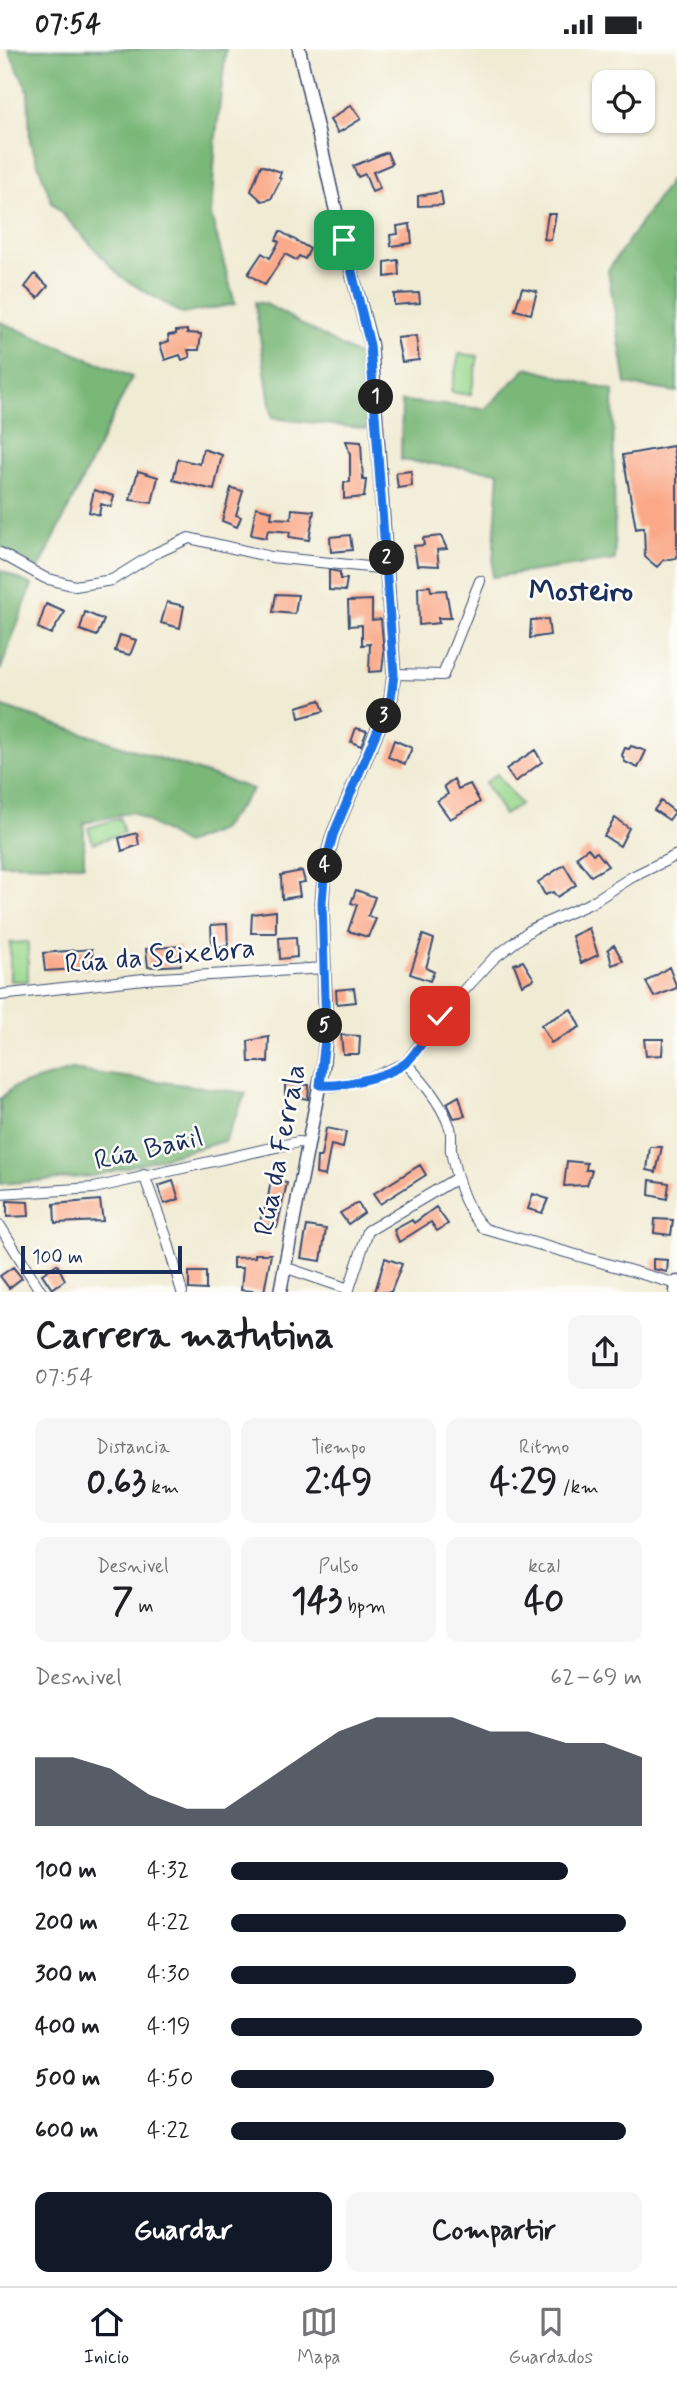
<!DOCTYPE html>
<html lang="es">
<head>
<meta charset="utf-8">
<style>
  :root { --surface:#fff; --page:#f6f6f6; --text:#202124; --muted:#757577; --line:#e0e0e0; --accent:#111827 }
  body { margin:0; font-family:Mynerve,sans-serif; background:var(--page); color:var(--text); height:100vh; display:flex; flex-direction:column; font-size:26px; white-space:nowrap }
  * { box-sizing:border-box; margin:0 }
  p { font-size:23px; color:var(--muted) }
  .icon { flex:none; width:38px; height:38px; fill:none; stroke:currentColor; stroke-width:2; stroke-linecap:round; stroke-linejoin:round }
  .map { position:relative; height:1243px; overflow:hidden }
  .sheet { display:flex; flex-direction:column; background:var(--surface); flex:1 }
  .sheet>* { flex:none }
  .fabs { position:absolute; left:592px; top:21px; display:grid; gap:14px }
  .fabs a { display:grid; place-items:center; width:63px; height:63px; border-radius:14px; background:var(--surface); box-shadow:0 2px 5px #0004; font-size:35px }
  .scale { position:absolute; left:21px; bottom:18px; width:161px; box-sizing:border-box; padding-left:7px; border:4px solid #1b2f5e; border-top:0; font-size:19px; line-height:24px; white-space:nowrap; color:#1b2f5e; -webkit-text-stroke:5px #fdfcf7; paint-order:stroke }
  .pin { position:absolute; display:grid; place-items:center; width:60px; height:60px; color:#fff; margin:-30px; border-radius:14px; box-shadow:0 4px 10px #0006 }
  .km { position:absolute; width:35px; height:35px; margin:-18px; border-radius:50%; background:#222; color:#fff; font-size:19px; line-height:35px; text-align:center }
  .round { display:grid; place-items:center; flex:none; width:74px; height:74px; border-radius:14px; background:var(--page) }
  .summary { display:flex; align-items:center; justify-content:space-between; height:119px; padding:0 35px }
  h1 { font-size:38px; font-weight:700; line-height:52px }
  .stats { display:grid; grid-template-columns:repeat(3,1fr); gap:10px; height:119px; padding:7px 35px }
  .stats div { display:grid; align-content:center; border-radius:14px; background:var(--page); text-align:center }
  .stats b { font-size:35px; font-weight:700 }
  .stats small { font-size:19px; font-weight:400 }
  .stats p { font-size:19px }
  .chart { height:196px; padding:14px 35px }
  .chart p { display:flex; justify-content:space-between }
  .chart svg { width:100%; height:126px; margin-top:7px; fill:var(--accent); opacity:.7 }
  .action { display:flex; gap:14px; margin-top:auto; padding:14px 35px }
  .action a { flex:1; height:80px; border-radius:14px; background:var(--accent); color:#fff; font-size:28px; font-weight:700; line-height:80px; text-align:center }
  .action a+a { background:var(--page); color:var(--text) }
  ul { padding:0 35px; list-style:none; font-size:23px }
  li { display:grid; grid-template-columns:112px 84px 1fr; align-items:center; height:52px }
  li i { height:18px; border-radius:9px; background:var(--accent) }
  .status { display:flex; justify-content:space-between; align-items:center; height:49px; padding:0 35px; background:var(--surface); direction:ltr }
  .status svg { height:19px; fill:currentColor }
  .tabs { display:flex; justify-content:space-around; align-items:center; height:98px; border-top:2px solid var(--line); background:var(--surface); font-size:19px; color:var(--muted) }
  .tabs a { display:grid; justify-items:center; gap:4px }
  .tabs .current { color:var(--accent) }
  .map>svg:first-child { display:block }
  .green { fill:#99d88d; stroke:#5a8476; stroke-width:2 }
  .forest { fill:#7ab878; stroke:#4a746b; stroke-width:2 }
  .building { fill:#faa887 }
  .lines { fill:none; stroke-linecap:round; stroke-linejoin:round }
  .minor-casing { stroke:#3b4b70; stroke-width:12 }
  .tertiary-casing { stroke:#3b4b70; stroke-width:15 }
  .minor { stroke:#fff; stroke-width:10 }
  .tertiary { stroke:#fff; stroke-width:12 }
  .route-casing { stroke:#fff; stroke-width:14 }
  .route { stroke:#1a73e8; stroke-width:9 }
  .labels { text-anchor:middle; dominant-baseline:central; stroke-width:5; stroke-linejoin:round; paint-order:stroke }
  .street-label { font-size:28px; fill:#1b2f5e; stroke:#fdfcf7 }
  .neighbourhood-label { font-size:30px; font-weight:bold; fill:#1b2f5e; stroke:#fdfcf7 }
</style>
</head>
<body>
<div class="status"><b>07:54</b><svg viewBox="0 0 49 12"><path d="M0 12V9h3v3zM5 12V6h3v6zM10 12V3h3v9zM15 12V0h3v12zM26 1h20v11H26zM47 4h2v5h-2z"/></svg></div>
<div class="map">
<svg width="677" height="1243" viewBox="0 0 677 1243">
  <rect width="100%" height="100%" fill="#fdfcf7"/>
  <filter id="ink" filterUnits="userSpaceOnUse"><feTurbulence type="fractalNoise" baseFrequency=".0143" numOctaves="2"/><feDisplacementMap in="SourceGraphic" scale="14" xChannelSelector="R" yChannelSelector="G"/><feConvolveMatrix kernelMatrix="1 2 1 2 8 2 1 2 1" color-interpolation-filters="sRGB"/></filter>
  <filter id="wash" filterUnits="userSpaceOnUse"><feTurbulence type="fractalNoise" baseFrequency=".00686" numOctaves="4" result="noise"/><feDisplacementMap in="SourceGraphic" scale="28" xChannelSelector="R" yChannelSelector="G"/><feGaussianBlur stdDeviation="1.57" result="paint"/><feColorMatrix in="noise" values="0 0 0 0 0 0 0 0 0 0 0 0 0 0 0 0 0 1.4 0 .05"/><feComposite in="paint" operator="in"/></filter>
  <g filter="url(#wash)">
    <rect width="100%" height="100%" fill="#f0ebd3"/>
    <path class="green" d="M459,305L478,307L471,346L451,343Z
      M497,725L520,755L504,766L485,734Z
      M120,769L124,784L93,794L88,779Z
      M28,893V932H10V894Z"/>
    <path class="forest" d="M8,0H226L216,87L211,166L235,255L182,265L121,228L52,154L30,92L28,42Z
      M677,122V343L626,335L608,221Z
      M255,253L266,255L363,309L370,380L272,369Z
      M0,273L132,328L39,520L0,497Z
      M527,319L613,342L615,511L492,528L499,423L401,411L402,352L485,360Z
      M0,521L32,536L0,622Z
      M0,657L253,740L221,781L185,795L132,763L84,774V816L0,815Z
      M71,1021L246,1044L225,1092L94,1127L0,1135V1050L14,1038Z"/>
    <g id="blocks">
      <path class="building" d="M351,56L361,70L338,84L330,71Z
        M387,103L392,115L373,123L380,140L372,143L365,125L358,128L353,117Z
        M261,116L281,123L279,129L281,130L271,150L262,152L251,142Z
        M441,143L443,156L418,157V147Z
        M548,165H556L551,191L544,190Z
        M410,175L412,194L391,197L390,186L398,185L397,177Z
        M280,182L310,200L305,210L299,207L296,211L285,205L265,236L248,225L262,204L270,209L279,193L276,191Z
        M398,211L399,226L385,228V213Z
        M35,225L48,237L38,249L25,238Z
        M522,239L537,242L531,265L515,261Z
        M419,244L420,254L394,256V245Z
        M187,281V284L201,285L199,301H188L190,308L182,311L180,306L165,311L160,295L169,292L168,286L176,285V282Z
        M416,287L419,311L402,313L397,289Z
        M346,392L361,393L363,431H366L364,448L344,450V434L350,433V406Z
        M673,397L677,423V509L664,511L657,518L645,508L644,478L636,480L623,406Z
        M203,400L222,406L214,441L173,431L178,410L200,415Z
        M138,422L158,428L152,454L130,451Z
        M411,422L412,437L398,439L396,424Z
        M231,439L243,442L236,466L241,468L237,478L222,472Z
        M94,441L114,447L111,458L101,455L99,466L89,463Z
        M256,458L272,462L271,469L291,470L292,460L314,462L309,491L289,488L290,483L268,481L266,489L251,486Z
        M350,486L352,501L331,503L330,488Z
        M441,487L447,500L437,501L439,517L417,516L414,497L424,496L423,489Z
        M329,521L340,523V530H347L345,542L329,541Z
        M430,537L431,542L446,541L451,569H438L439,574L419,576L418,538Z
        M276,545L298,546L295,565L273,563Z
        M372,551V571L381,570L384,604L382,622L369,623L370,595L362,596V576L349,577L348,552Z
        M167,553L184,557L180,579L161,574Z
        M46,555L65,563L51,585L38,579Z
        M85,563L104,571L97,587L80,581Z
        M548,570L550,586L530,589L531,571Z
        M120,586L136,591L130,606L115,602Z
        M320,651L324,662L299,669L297,658Z
        M356,679L367,682L361,697L351,693Z
        M394,691L412,699L405,715L388,708Z
        M631,697L646,702L638,719L625,713L622,706L625,699L629,700Z
        M535,701L542,713L515,733L506,720Z
        M454,730L458,740L470,735L480,753L450,770L437,752L448,745L444,737Z
        M661,752L675,763L669,771L654,761Z
        M615,769L629,779L620,797L604,787Z
        M137,784L139,796L122,802L119,789Z
        M588,799L593,805L597,803L608,817L591,827L576,808Z
        M564,816L576,836L557,848L553,843L545,846L538,833Z
        M302,822L305,833L298,834L300,847L282,850L281,826Z
        M356,841L375,848L368,867L376,870L368,888L348,882L357,856L351,854Z
        M276,862V884H251L252,865Z
        M227,875L228,897L212,898L211,876Z
        M589,879L598,906L581,914L572,887Z
        M423,886L434,890L426,919L434,923L430,932L410,925Z
        M296,888L297,908L280,910L279,889Z
        M614,896L623,912L612,916L608,900Z
        M180,897L181,916L148,918L146,900Z
        M92,900L93,919L45,922L43,904Z
        M523,912L534,930L522,936L514,915Z
        M669,918L677,939L654,948L646,933Z
        M354,939L356,953L337,955L336,941Z
        M571,960L580,978L551,994L541,976Z
        M341,986L360,987L359,1005H343Z
        M269,988L268,1013H249L248,992Z
        M644,990H663L662,1006L646,1007Z
        M285,1035L309,1036L308,1050L285,1046Z
        M459,1047L465,1067L454,1069L447,1054Z
        M326,1079L346,1083L343,1099L331,1096L325,1127L316,1125L317,1108H321Z
        M650,1098H662L656,1123L647,1121Z
        M567,1112L587,1114L586,1121H592L587,1136L564,1137Z
        M420,1116L426,1126L380,1155L373,1145Z
        M271,1131L287,1134L277,1178L260,1175L262,1160H266Z
        M650,1131L669,1134L667,1150L649,1146Z
        M173,1132L179,1150L164,1155L158,1137Z
        M533,1145L548,1150L542,1164L528,1160Z
        M100,1151L103,1172L55,1174L54,1155Z
        M7,1152L28,1153L29,1167L7,1168Z
        M358,1154L364,1164L348,1175L340,1164Z
        M436,1158L448,1175L437,1182L431,1173L399,1193L394,1181L412,1171L414,1174Z
        M655,1170L673,1171L671,1186L654,1184Z
        M307,1177L326,1180L321,1212L301,1209Z
        M255,1205H271L264,1243L241,1241L243,1219H233V1209L255,1208Z
        M385,1209L402,1215L391,1243H375Z
        M653,1210L668,1211L667,1223L653,1220Z
        M57,1215L65,1231L52,1240L42,1225Z
        M13,1218L22,1229L9,1239L0,1227Z
        M189,1223H206V1241L189,1240Z"/>
    </g>
  </g>
  <g filter="url(#ink)">
    <use href="#blocks" fill-opacity="0" stroke="#3b4b70" stroke-width="2"/>
    <g class="lines">
      <defs>
        <path id="minor" d="M0,504L45,529L75,537L112,531L154,505L189,489L271,508L388,520
          M394,625L443,626L480,532
          M0,946L144,930L325,919
          M406,1014C423,1033 440,1052 449,1076C453,1084 450,1094 451,1102C456,1130 465,1162 485,1180L677,1235
          M320,1036L334,1037L373,1028L406,1014L440,967L494,909L532,880L591,854L632,828L677,806
          M144,1126L166,1187L182,1243
          M0,1145L94,1139L298,1093L308,1094
          M0,1177L41,1243
          M284,1218L349,1240L368,1182L457,1129"/>
        <path id="tertiary" d="M280,1243L323,1017L326,981L322,853L325,816L333,786L391,649L394,625L371,296L338,171L299,0
          M676,1243L677,1233"/>
      </defs>
      <use href="#minor" class="minor-casing"/>
      <use href="#tertiary" class="tertiary-casing"/>
      <use href="#minor" class="minor"/>
      <use href="#tertiary" class="tertiary"/>
    </g>
  </g>
  <g class="lines" filter="url(#ink)">
    <defs>
      <path id="route" d="M344,191L370,296L394,625L391,649L333,786L325,816L322,853L326,981L320,1036C341,1038 392,1027 408,1012C420,999 430,982 440,967"/>
    </defs>
    <use href="#route" class="route-casing"/>
    <use href="#route" class="route"/>
  </g>
  <g class="labels">
    <g class="street-label">
      <text transform="translate(160 908) rotate(-5)">Rúa da Seixebra</text>
      <text transform="translate(149 1101) rotate(-13)">Rúa Bañil</text>
      <text transform="translate(281 1101) rotate(-79)">Rúa da Ferrala</text>
    </g>
    <g class="neighbourhood-label">
      <text x="581" y="542">Mosteiro</text>
    </g>
  </g>
</svg>
<div class="fabs">
<a><svg class="icon" aria-label="locate" viewBox="0 0 24 24"><circle cx="12" cy="12" r="6"/><path d="M12 2v4M12 18v4M2 12h4M18 12h4"/></svg></a>
</div>
<div class="scale">100 m</div>
<div class="pin" style="left:344px;top:191px;background:#1e9e55"><svg class="icon" aria-label="arrive" viewBox="0 0 24 24"><path d="M6 21V4h12l-3 4 3 4H6"/></svg></div>
<div class="pin" style="left:440px;top:967px;background:#d93025"><svg class="icon" aria-label="check" viewBox="0 0 24 24"><path d="M5 12l5 5 9-10"/></svg></div>
<b class="km" style="left:376px;top:348px">1</b>
<b class="km" style="left:387px;top:509px">2</b>
<b class="km" style="left:384px;top:667px">3</b>
<b class="km" style="left:325px;top:817px">4</b>
<b class="km" style="left:325px;top:977px">5</b>
</div>
<section class="sheet">
<div class="summary"><div><h1>Carrera matutina</h1><p>07:54</p></div><a class="round"><svg class="icon" aria-label="share" viewBox="0 0 24 24"><path d="M12 15V3M7 8l5-5 5 5M5 13v7h14v-7"/></svg></a></div>
<div class="stats">
<div><p>Distancia</p><b>0.63<small> km</small></b></div>
<div><p>Tiempo</p><b>2:49</b></div>
<div><p>Ritmo</p><b>4:29<small> /km</small></b></div>
</div>
<div class="stats">
<div><p>Desnivel</p><b>7<small> m</small></b></div>
<div><p>Pulso</p><b>143<small> bpm</small></b></div>
<div><p>kcal</p><b>40</b></div>
</div>
<div class="chart"><p><span>Desnivel</span>62–69 m</p>
<svg viewBox="0 0 160 44" preserveAspectRatio="none"><path d="M0 44V20L10 20L20 24L30 33L40 38L50 38L60 29L70 20L80 11L90 6L100 6L110 6L120 11L130 11L140 15L150 15L160 20V44z"/></svg>
</div>
<ul>
<li><b>100 m</b>4:32<i style="width:82%"></i></li>
<li><b>200 m</b>4:22<i style="width:96%"></i></li>
<li><b>300 m</b>4:30<i style="width:84%"></i></li>
<li><b>400 m</b>4:19<i style="width:100%"></i></li>
<li><b>500 m</b>4:50<i style="width:64%"></i></li>
<li><b>600 m</b>4:22<i style="width:96%"></i></li>
</ul>
<div class="action"><a>Guardar</a><a>Compartir</a></div>
</section>
<nav class="tabs">
<a class="current"><svg class="icon" aria-label="home" viewBox="0 0 24 24"><path d="M3 11l9-7 9 7M6 9v11h12V9"/></svg>Inicio</a>
<a><svg class="icon" aria-label="map" viewBox="0 0 24 24"><path d="M3 6l6-2 6 2 6-2v14l-6 2-6-2-6 2zM9 4v14M15 6v14"/></svg>Mapa</a>
<a><svg class="icon" aria-label="saved" viewBox="0 0 24 24"><path d="M7 4h10v16l-5-4-5 4z"/></svg>Guardados</a>
</nav>
</body>
</html>
